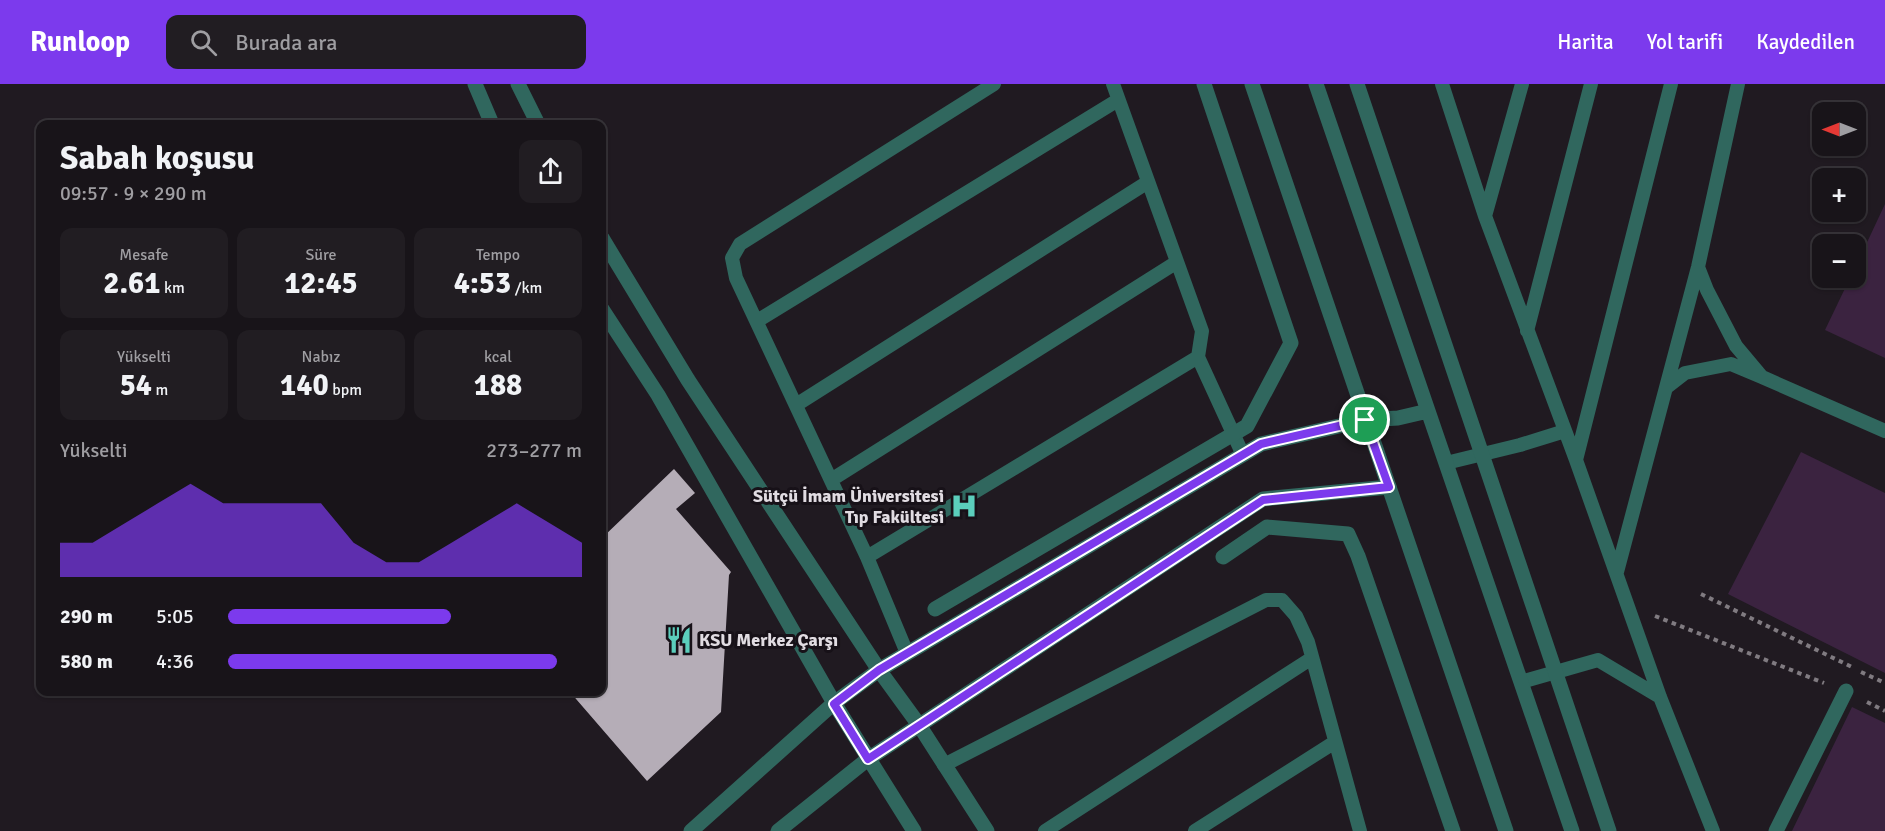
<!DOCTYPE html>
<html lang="tr">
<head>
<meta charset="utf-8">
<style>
  :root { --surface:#181419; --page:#211d22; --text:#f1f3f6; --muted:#9f9ea2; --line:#363338; --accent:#7c3aed }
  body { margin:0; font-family:Signika,sans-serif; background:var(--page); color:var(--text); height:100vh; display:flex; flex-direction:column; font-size:22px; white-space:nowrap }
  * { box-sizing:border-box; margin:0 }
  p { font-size:20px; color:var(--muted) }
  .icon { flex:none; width:33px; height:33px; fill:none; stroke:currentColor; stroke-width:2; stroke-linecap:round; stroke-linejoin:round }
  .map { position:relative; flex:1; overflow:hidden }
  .panel { position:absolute; left:36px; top:36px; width:570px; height:576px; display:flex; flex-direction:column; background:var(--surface); border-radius:12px; box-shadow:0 2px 4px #0004,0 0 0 2px var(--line) }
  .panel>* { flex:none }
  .needle { width:39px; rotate:270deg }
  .controls { position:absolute; left:1812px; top:18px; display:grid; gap:12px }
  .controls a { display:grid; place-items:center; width:54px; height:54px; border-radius:12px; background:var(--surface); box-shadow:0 2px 4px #0004,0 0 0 2px var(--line); font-size:30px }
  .pin { position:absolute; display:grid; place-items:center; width:51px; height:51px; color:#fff; margin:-26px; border:3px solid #fff; border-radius:50%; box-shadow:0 2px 6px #0007 }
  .round { display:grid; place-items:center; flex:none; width:63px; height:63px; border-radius:12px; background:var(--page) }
  .head { display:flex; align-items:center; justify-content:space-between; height:102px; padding:0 24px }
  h1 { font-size:33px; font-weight:700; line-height:45px }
  .figures { display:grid; grid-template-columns:repeat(3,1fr); gap:9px; height:102px; padding:6px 24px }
  .figures div { display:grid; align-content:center; border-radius:12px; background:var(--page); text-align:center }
  .figures b { font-size:30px; font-weight:700 }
  .figures small { font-size:16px; font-weight:400 }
  .figures p { font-size:16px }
  .chart { height:168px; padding:12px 24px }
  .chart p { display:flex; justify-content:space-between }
  .chart svg { width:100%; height:108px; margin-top:6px; fill:var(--accent); opacity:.7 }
  ul { padding:0 24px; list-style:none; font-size:20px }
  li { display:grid; grid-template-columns:96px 72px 1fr; align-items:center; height:45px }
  li i { height:15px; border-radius:8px; background:var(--accent) }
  header { display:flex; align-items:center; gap:36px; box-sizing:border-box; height:84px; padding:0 30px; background:var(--accent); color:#fff }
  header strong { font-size:28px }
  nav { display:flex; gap:33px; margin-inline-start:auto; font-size:21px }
  .search { width:420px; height:54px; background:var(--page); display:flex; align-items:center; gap:15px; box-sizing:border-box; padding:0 21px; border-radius:12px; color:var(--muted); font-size:22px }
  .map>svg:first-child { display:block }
  .green { fill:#3b2340 }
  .building { fill:#b5adb7 }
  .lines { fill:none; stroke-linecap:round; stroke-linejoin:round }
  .path { stroke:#807b81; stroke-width:4; stroke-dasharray:4.5 4.5; stroke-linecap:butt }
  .service { stroke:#30675e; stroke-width:14 }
  .pedestrian { stroke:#30675e; stroke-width:15 }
  .minor { stroke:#30675e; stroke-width:15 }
  .tertiary { stroke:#30675e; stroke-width:15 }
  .route-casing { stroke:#fff; stroke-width:12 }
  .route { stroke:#7c3aed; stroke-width:8 }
  .labels { text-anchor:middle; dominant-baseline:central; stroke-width:6; stroke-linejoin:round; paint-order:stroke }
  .poi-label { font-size:18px; font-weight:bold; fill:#e1dce2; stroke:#171118; text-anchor:end }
</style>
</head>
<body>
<header>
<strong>Runloop</strong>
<div class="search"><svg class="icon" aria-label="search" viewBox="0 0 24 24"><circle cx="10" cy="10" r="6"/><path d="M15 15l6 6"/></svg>Burada ara</div>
<nav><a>Harita</a><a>Yol tarifi</a><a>Kaydedilen</a></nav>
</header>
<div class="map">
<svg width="1885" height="747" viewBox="0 0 1885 747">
  <rect width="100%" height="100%" fill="#201a21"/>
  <path class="green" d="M1885,120V274L1825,246L1850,194H1856V182Z
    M1801,368L1885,409V589L1728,510Z
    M1852,623L1885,639V747H1792Z"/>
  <path class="building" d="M674,385L695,409L676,425L731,488L729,491L721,628L647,697L570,608H602V454Z"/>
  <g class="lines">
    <path class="path" d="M1701,510L1852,583
      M1655,532L1824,599
      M1861,588L1885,599
      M1867,618L1885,627"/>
    <path class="service" d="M1113,0L1202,247L1198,273
      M1442,0L1485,132L1576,376L1660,613L1713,747
      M1485,132L1522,0
      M757,237L1118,16
      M1527,247L1591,0
      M1762,293L1885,347
      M1667,303L1685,289L1731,280L1762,293L1736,262L1707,206L1698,183
      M796,321L1148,98
      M1576,376L1671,0
      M1446,379L1520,361L1565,347
      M831,396L1177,178
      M867,473L736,194L732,174L740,160L994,0
      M1617,488L1698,183L1738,0
      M907,569L867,473L1198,273L1243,371
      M1521,598L1598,576L1660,613
      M944,681L1266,516H1282L1296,532L1308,558L1360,747
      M1045,747L1312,574
      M1195,747L1335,658"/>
    <path class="pedestrian" d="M1357,0L1609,747
      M1223,473L1267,443L1348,450L1358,472L1453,747
      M935,525L1247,342L1291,259L1204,0
      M1776,747L1846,607"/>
    <path class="minor" d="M691,747L834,619L879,586L1261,360L1365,336
      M778,747L868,675L1263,415L1389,403"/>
    <path class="tertiary" d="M475,0L492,40
      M518,0L538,40
      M1252,0L1506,747
      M1316,0L1572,747
      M602,154L688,296L879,586L919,641L987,747
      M602,225L658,311L834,619L914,747
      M1365,336L1398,334L1428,327"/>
  </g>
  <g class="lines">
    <defs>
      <path id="route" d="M1365,336L1389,403L1263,416L868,675L834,620L879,586L1261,360Z"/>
    </defs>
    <use href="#route" class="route-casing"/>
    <use href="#route" class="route"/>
  </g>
  <defs>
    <symbol id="hospital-bare" viewBox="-9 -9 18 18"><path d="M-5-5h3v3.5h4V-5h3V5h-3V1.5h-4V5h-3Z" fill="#5bcebc" stroke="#171118" stroke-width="2.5" paint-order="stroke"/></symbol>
    <symbol id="restaurant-bare" viewBox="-9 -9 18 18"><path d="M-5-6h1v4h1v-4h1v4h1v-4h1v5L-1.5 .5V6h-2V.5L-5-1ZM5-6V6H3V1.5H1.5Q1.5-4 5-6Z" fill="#5bcebc" stroke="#171118" stroke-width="2.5" paint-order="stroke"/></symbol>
  </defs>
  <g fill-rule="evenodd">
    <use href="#hospital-bare" x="945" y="403" width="38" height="38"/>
    <use href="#restaurant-bare" x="660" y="537" width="38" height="38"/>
  </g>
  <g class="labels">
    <g class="poi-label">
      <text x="944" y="412">Sütçü İmam Üniversitesi<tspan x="944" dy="21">Tıp Fakültesi</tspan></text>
      <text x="699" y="556" text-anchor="start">KSU Merkez Çarşı</text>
    </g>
  </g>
</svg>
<div class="controls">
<a><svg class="needle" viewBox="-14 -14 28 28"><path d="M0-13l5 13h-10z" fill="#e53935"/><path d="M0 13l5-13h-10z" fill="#9f9ea2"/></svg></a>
<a>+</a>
<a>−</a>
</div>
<div class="pin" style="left:1365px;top:336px;background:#1e9e55"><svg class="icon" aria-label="arrive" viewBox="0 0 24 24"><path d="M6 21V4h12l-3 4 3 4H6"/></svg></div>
<section class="panel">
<div class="head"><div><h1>Sabah koşusu</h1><p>09:57 · 9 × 290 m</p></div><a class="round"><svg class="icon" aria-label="share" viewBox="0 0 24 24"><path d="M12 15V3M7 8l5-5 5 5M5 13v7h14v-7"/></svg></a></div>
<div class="figures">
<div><p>Mesafe</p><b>2.61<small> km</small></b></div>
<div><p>Süre</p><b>12:45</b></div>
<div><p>Tempo</p><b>4:53<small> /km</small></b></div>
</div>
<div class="figures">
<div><p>Yükselti</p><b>54<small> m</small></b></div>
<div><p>Nabız</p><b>140<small> bpm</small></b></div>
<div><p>kcal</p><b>188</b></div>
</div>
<div class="chart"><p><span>Yükselti</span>273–277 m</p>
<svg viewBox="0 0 160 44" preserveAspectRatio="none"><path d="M0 44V30L10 30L20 22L30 14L40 6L50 14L60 14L70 14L80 14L90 30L100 38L110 38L120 30L130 22L140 14L150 22L160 30V44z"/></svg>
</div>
<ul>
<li><b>290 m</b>5:05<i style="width:63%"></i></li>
<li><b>580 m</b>4:36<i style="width:93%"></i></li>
</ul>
</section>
</div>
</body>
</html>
